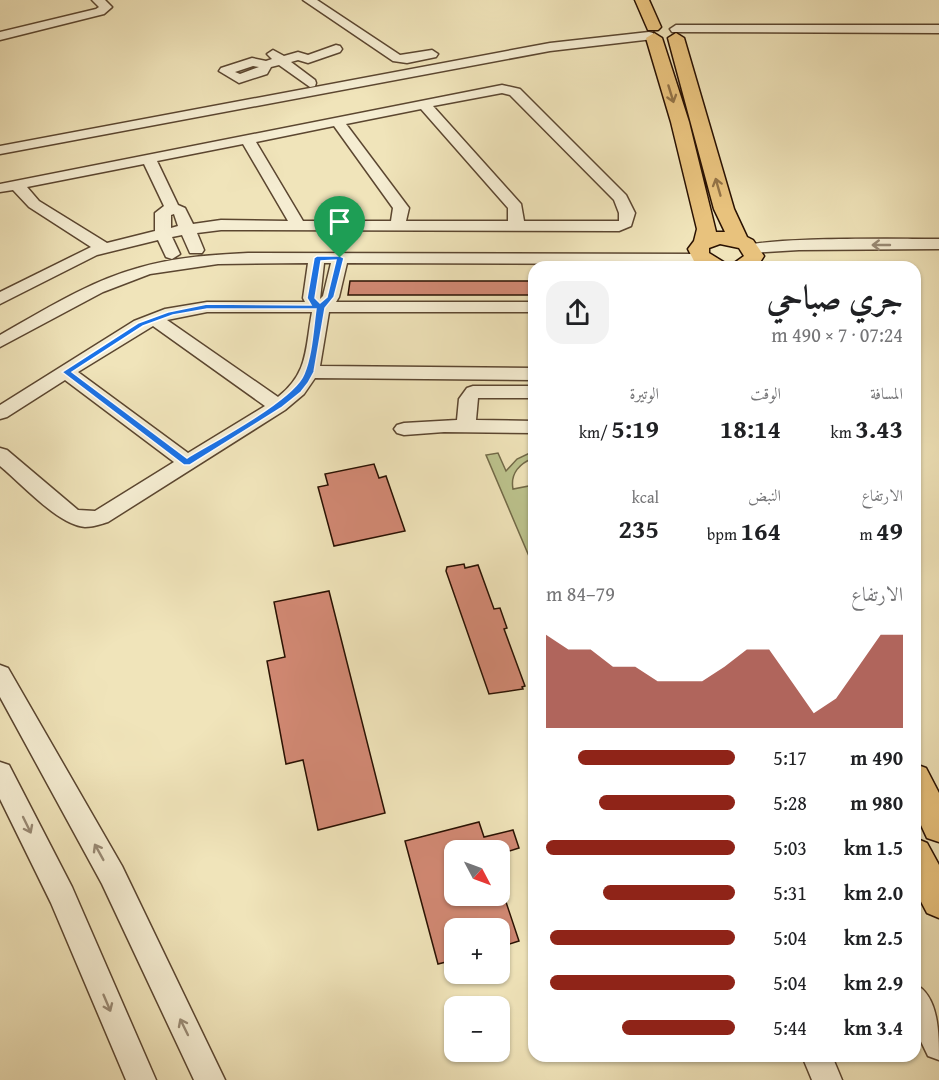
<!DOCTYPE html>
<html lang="ar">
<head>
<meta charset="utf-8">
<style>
  :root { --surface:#fff; --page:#f2f2f2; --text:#202124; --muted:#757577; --accent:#8f2418 }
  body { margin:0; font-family:"Gentium Book Plus",Amiri,serif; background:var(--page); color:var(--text); direction:rtl; height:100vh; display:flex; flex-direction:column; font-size:22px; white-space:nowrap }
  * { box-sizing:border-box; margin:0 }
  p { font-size:20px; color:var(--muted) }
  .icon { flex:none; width:33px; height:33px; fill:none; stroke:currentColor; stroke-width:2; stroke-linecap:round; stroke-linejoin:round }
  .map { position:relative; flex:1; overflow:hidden; direction:ltr }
  .details { position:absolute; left:528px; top:261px; width:393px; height:801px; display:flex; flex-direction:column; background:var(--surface); border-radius:18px; box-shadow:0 2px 4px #0004; direction:rtl }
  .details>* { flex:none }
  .needle { width:39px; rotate:131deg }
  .fabs { position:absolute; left:444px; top:840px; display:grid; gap:12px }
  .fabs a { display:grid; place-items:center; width:66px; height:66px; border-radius:12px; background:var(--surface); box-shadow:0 2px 4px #0004; font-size:30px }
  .pin { position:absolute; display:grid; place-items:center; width:51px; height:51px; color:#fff; margin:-62px -26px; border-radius:50% 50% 50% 0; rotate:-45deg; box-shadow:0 0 6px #0007 }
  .pin .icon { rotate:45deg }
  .round { display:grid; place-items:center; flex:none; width:63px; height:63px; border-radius:18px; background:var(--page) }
  .summary { display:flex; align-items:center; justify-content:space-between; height:102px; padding:0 18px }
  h1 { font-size:33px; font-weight:700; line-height:45px }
  .figures { display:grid; grid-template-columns:repeat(3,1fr); gap:9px; height:102px; padding:6px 18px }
  .figures div { display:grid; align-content:center }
  .figures b { font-size:26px; font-weight:700 }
  .figures small { font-size:16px; font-weight:400 }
  .figures p { font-size:16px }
  .chart { height:168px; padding:12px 18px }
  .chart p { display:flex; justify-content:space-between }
  .chart svg { width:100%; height:108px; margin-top:6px; fill:var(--accent); opacity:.7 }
  ul { padding:0 18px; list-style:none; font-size:20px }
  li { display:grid; grid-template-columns:96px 72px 1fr; align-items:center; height:45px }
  li i { height:15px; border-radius:8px; background:var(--accent) }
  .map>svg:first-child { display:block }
  .green { fill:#bcc38d; stroke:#726a48; stroke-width:1.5 }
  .building { fill:#d28974; stroke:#291102; stroke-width:1.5 }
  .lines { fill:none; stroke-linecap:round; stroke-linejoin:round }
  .minor-casing { stroke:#5b4630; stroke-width:3 }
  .major-casing { stroke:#291102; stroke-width:3 }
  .minor { fill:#f5edd2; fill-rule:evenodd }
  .major { fill:#e8c27d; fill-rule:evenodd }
  .oneway { stroke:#927246 }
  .oneway2 { stroke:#998a74 }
  .route { fill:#1a73e8; stroke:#fff; stroke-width:1.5; fill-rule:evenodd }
</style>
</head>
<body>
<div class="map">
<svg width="939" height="1080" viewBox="0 0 939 1080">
  <rect width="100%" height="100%" fill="#f0e4ba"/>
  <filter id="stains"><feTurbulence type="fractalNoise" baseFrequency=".00333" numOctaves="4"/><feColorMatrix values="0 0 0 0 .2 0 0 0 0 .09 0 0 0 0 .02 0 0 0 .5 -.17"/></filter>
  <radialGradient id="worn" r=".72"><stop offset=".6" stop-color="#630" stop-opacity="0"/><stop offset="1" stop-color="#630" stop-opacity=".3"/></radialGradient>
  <path class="green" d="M534,451V458C520,463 510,473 513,489L534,485V568L486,455L498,453L506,471L517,459Z"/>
  <path class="building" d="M350,281H534V295H348Z
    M374,464L379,478L386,476L405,531L334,546L318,487L328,485L325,474Z
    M464,564L465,568L478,565L494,609L500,608L507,628L504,629L525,686L522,687L523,689L489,694L446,571L447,567Z
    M329,591L385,813L318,830L303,760L286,764L267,661L285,657L274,602Z
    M479,822L484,837L513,830L519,848L500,854V850H454V896H504L519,941L500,947V928H454V960L438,964L405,841Z"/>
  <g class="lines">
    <defs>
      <path id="minor" d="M92,0H105L112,7L104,14L0,40V32L96,9L99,7Z
        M303,0H317L400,55L432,50L438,54L436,57L407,63L393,61Z
        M676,25H939V33L672,32L670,29Z
        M649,32L653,33V39L550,51L0,154V146L550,43Z
        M336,45L340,46L342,49L340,52L308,63L298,60L291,62L315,80L316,83L315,86L310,87L279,65L271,67L267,74L239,83L219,71L221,68L252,58L266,61L272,59L267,54L273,50L284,56L298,52L308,55ZM253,66L259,67L240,74L235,72Z
        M502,85L520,89L626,195L635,213L631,226L619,231L221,230L197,233L204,250L202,253H190L182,235L172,237L180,254L172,259L166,257L158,240L97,255L0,304V292L91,247L29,207L13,190L0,192V184ZM502,93L510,95L614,200L619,213V221H524L521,204L433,106ZM421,109L508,208V221H406L409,208L346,124ZM334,126L393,208L391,221H303L256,142ZM243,144L288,221L221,220L193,224L185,208L178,205L157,161ZM144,164L164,206L155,213V231L107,243L39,201L27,187ZM174,214L178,226L171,228V215Z
        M939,239V249L799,250L750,253L742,248C752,236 913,239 939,239Z
        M248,253L702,254L710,259L702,264L347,263L339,297L336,302H534V312H329L320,366L534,368V380L315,378L304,394L285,410L108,522C101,524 93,527 85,527C58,525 21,483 0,466V448L7,450L78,510L95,511L174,462L65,380L7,417L0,419V405L134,321L165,309L207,302H305L303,298L308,263L218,264L150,274L103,292L0,347V335C44,310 88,282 138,268C174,257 211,255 248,253ZM324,263H331L323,296L320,299ZM207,312H312C305,349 309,372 278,397L167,320ZM153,326L265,406L188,453L78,372Z
        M473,386H534V398H478L476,420L534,421V433L444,432L404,435L397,433L394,429L397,425L404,423L457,420L459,399L467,388Z
        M0,665L8,668L122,866L225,1080H194L102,884L0,697Z
        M0,762L9,765L72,887L156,1080H126L51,903L0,799Z
        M915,984C939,996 939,1034 939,1060L928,1056L915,1029Z
        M802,1056H832L842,1080H812Z"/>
      <path id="major" d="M635,0H649L661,27L658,30H648Z
        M654,33L662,38L689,122L716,232H725L714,209L668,38L676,33L684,38L734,209L747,237L753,240L764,256L757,267H701L694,261L688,249L694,241L697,229L671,122L646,38ZM720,244L739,248L744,256L730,266L709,253V248Z
        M915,764L926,768L939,793V842L927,838L915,812Z
        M915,838L927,843L939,865V918L927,913L915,890Z"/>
    </defs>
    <use href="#minor" class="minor-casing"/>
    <use href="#major" class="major-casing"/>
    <use href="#minor" class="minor"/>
    <use href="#major" class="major"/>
  </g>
  <defs><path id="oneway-shaft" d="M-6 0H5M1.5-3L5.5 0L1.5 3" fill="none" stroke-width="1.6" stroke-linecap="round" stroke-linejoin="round" transform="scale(1.5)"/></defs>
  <g class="oneway">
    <use href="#oneway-shaft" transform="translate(671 94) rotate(73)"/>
    <use href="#oneway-shaft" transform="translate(718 187) rotate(-106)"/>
  </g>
  <g class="oneway2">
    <use href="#oneway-shaft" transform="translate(881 245) rotate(180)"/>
    <use href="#oneway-shaft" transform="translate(27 825) rotate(64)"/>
    <use href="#oneway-shaft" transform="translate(99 852) rotate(-119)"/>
    <use href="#oneway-shaft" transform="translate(107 1003) rotate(67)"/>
    <use href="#oneway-shaft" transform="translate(184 1027) rotate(-116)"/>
  </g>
  <path class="route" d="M340,256L344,258L334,297L325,308L314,372L308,383L301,392L281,408L190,465H184L62,372L138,323L168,312L207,304L311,305L307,298L314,258L317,256ZM336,260L327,297L320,303L315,298L321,261ZM207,309H316C313,330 312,355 304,374C294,400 213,442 187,458L72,372L143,326L173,315Z"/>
  <rect width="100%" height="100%" filter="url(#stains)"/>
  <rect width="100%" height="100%" fill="url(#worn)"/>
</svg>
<div class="fabs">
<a><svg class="needle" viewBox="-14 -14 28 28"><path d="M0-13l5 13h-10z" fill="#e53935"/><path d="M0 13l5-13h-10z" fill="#757577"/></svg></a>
<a>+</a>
<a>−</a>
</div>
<div class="pin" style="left:340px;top:258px;background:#1e9e55"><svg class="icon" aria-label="arrive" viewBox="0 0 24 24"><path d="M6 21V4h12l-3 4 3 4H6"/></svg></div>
<section class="details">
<div class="summary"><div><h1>جري صباحي</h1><p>07:24 · 7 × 490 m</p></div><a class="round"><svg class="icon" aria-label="share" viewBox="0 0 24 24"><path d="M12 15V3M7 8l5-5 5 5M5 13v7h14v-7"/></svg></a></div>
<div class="figures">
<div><p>المسافة</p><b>3.43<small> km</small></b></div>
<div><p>الوقت</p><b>18:14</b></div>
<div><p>الوتيرة</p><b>5:19<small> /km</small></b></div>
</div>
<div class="figures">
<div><p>الارتفاع</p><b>49<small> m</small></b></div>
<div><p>النبض</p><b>164<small> bpm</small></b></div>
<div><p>kcal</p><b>235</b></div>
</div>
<div class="chart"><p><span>الارتفاع</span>79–84 m</p>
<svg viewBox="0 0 160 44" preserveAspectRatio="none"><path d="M0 44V6L10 12L20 12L30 19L40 19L50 25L60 25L70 25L80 19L90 12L100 12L110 25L120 38L130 32L140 19L150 6L160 6V44z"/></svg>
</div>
<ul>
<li><b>490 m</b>5:17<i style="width:83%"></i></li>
<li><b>980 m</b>5:28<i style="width:72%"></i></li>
<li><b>1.5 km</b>5:03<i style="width:100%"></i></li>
<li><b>2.0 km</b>5:31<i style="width:70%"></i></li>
<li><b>2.5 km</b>5:04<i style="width:98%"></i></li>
<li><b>2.9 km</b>5:04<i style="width:98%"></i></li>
<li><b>3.4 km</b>5:44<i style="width:60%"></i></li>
</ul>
</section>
</div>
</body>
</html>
